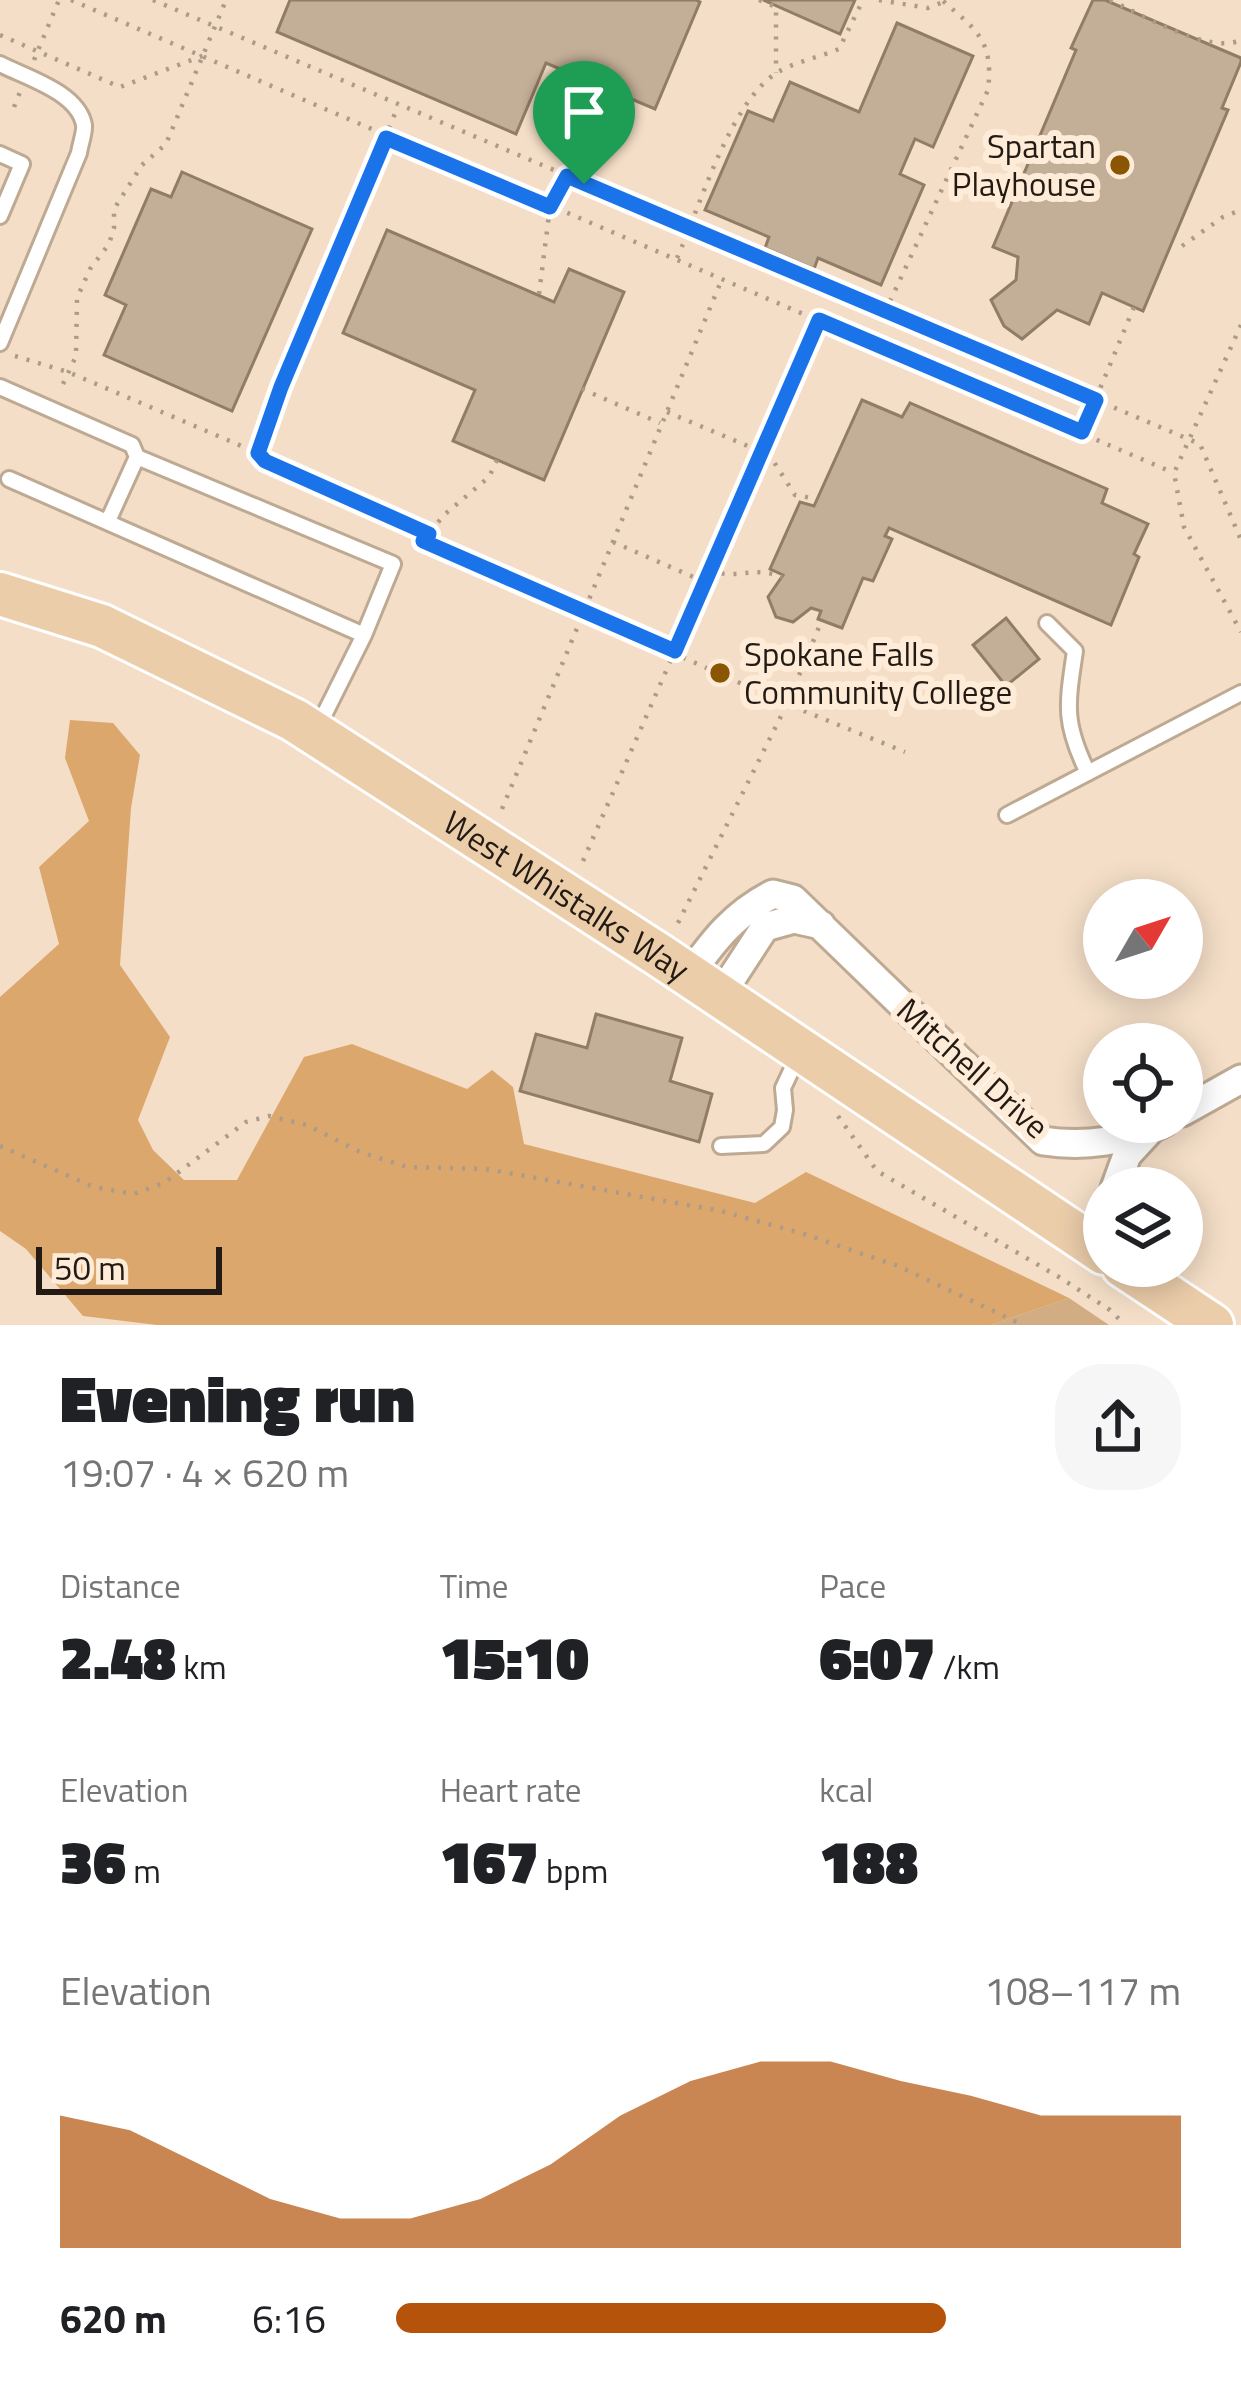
<!DOCTYPE html>
<html lang="en">
<head>
<meta charset="utf-8">
<style>
  :root { --surface:#fff; --page:#f6f6f6; --text:#202124; --muted:#757577; --accent:#b45309 }
  body { margin:0; font-family:"Titillium Web",sans-serif; background:var(--page); color:var(--text); height:100vh; display:flex; flex-direction:column; font-size:45px; white-space:nowrap }
  * { box-sizing:border-box; margin:0 }
  p { font-size:39px; color:var(--muted) }
  .icon { flex:none; width:66px; height:66px; fill:none; stroke:currentColor; stroke-width:2; stroke-linecap:round; stroke-linejoin:round }
  .map { position:relative; height:1325px; overflow:hidden }
  .drawer { display:flex; flex-direction:column; background:var(--surface); flex:1 }
  .drawer>* { flex:none }
  .needle { width:78px; rotate:51deg }
  .fabs { position:absolute; left:1083px; top:879px; display:grid; gap:24px }
  .fabs a { display:grid; place-items:center; width:120px; height:120px; border-radius:50%; background:var(--surface); box-shadow:0 6px 30px #0003; font-size:60px }
  .scale { position:absolute; left:36px; bottom:30px; width:186px; box-sizing:border-box; padding-left:12px; border:6px solid #231b13; border-top:0; font-size:33px; line-height:42px; white-space:nowrap; color:#231b13; -webkit-text-stroke:9px #feecd9; paint-order:stroke }
  .pin { position:absolute; display:grid; place-items:center; width:102px; height:102px; color:#fff; margin:-123px -51px; border-radius:50% 50% 50% 0; rotate:-45deg; box-shadow:0 0 12px #0007 }
  .pin .icon { rotate:45deg }
  .round { display:grid; place-items:center; flex:none; width:126px; height:126px; border-radius:48px; background:var(--page) }
  .overview { display:flex; align-items:center; justify-content:space-between; height:204px; padding:0 60px }
  h1 { font-size:66px; font-weight:800; line-height:90px }
  .figures { display:grid; grid-template-columns:repeat(3,1fr); gap:18px; height:204px; padding:12px 60px }
  .figures div { display:grid; align-content:center }
  .figures b { font-size:60px; font-weight:800 }
  .figures small { font-size:33px; font-weight:400 }
  .figures p { font-size:33px }
  .chart { height:336px; padding:24px 60px }
  .chart p { display:flex; justify-content:space-between }
  .chart svg { width:100%; height:216px; margin-top:12px; fill:var(--accent); opacity:.7 }
  ul { padding:0 60px; list-style:none; font-size:39px }
  li { display:grid; grid-template-columns:192px 144px 1fr; align-items:center; height:90px }
  li i { height:30px; border-radius:15px; background:var(--accent) }
  .map>svg:first-child { display:block }
  .green { fill:#d2ac82 }
  .forest { fill:#dba76c }
  .building { fill:#c3ae97; stroke:#917d67; stroke-width:3 }
  .lines { fill:none; stroke-linecap:round; stroke-linejoin:round }
  .service-casing { stroke:#bea992; stroke-width:20 }
  .minor-casing { stroke:#bea992; stroke-width:33 }
  .primary-casing { stroke:#fff; stroke-width:48 }
  .path { stroke:#ac9b89; stroke-width:4.5; stroke-dasharray:3 9; stroke-linecap:butt }
  .service { stroke:#fff; stroke-width:14 }
  .minor { stroke:#fff; stroke-width:27 }
  .primary { stroke:#ebcdaa; stroke-width:42 }
  .route-casing { stroke:#fff; stroke-width:24 }
  .route { stroke:#1a73e8; stroke-width:15 }
  .poi-dot { fill:#8b5604; stroke:#feecd9; stroke-width:4.5 }
  .labels { text-anchor:middle; dominant-baseline:central; stroke-width:12; stroke-linejoin:round; paint-order:stroke }
  .poi-label { font-size:33px; fill:#231b13; stroke:#feecd9; text-anchor:end }
  .street-label { font-size:33px; fill:#231b13; stroke:#feecd9 }
</style>
</head>
<body>
<div class="map">
<svg width="1241" height="1325" viewBox="0 0 1241 1325">
  <rect width="100%" height="100%" fill="#f4dec7"/>
  <path class="green" d="M1069,1298L1109,1325H991Z"/>
  <path class="forest" d="M70,720L113,723L140,755L131,808L120,965L170,1037L138,1120L153,1150L184,1180H237L304,1057L352,1044L467,1089L492,1070L513,1087L524,1144L755,1203L806,1172L1069,1298L991,1325H157L83,1316L26,1249L0,1231V997L59,944L39,867L89,821L65,758Z"/>
  <path class="building" d="M290,0H696L700,2L655,109L546,63L516,134L277,32Z
    M763,0H855L840,34Z
    M1093,0H1105L1241,58V62L1222,108L1228,110L1143,311L1102,293L1089,324L1057,310L1022,339L1004,326L991,300L1016,280L1018,257L993,247L1076,50L1071,48Z
    M897,23L973,56L933,147L915,139L900,174L924,185L881,285L818,258L814,269L765,248L769,237L705,210L748,111L773,121L790,82L859,112Z
    M182,172L312,229L232,411L104,355L126,305L105,295L151,189L171,197Z
    M387,230L554,302L569,269L624,292L544,480L453,441L475,390L343,333Z
    M862,400L902,417L910,403L1107,489L1102,503L1148,524L1134,554L1139,557L1111,625L889,528L885,536L892,539L873,581L863,578L842,628L818,619L821,611L811,608L793,622L776,617L768,597L783,575L770,569L800,502L814,506Z
    M1006,618L1039,659L1006,686L973,645Z
    M596,1014L682,1038L670,1081L712,1094L699,1142L520,1091L536,1034L587,1048Z"/>
  <g class="lines">
    <defs>
      <path id="service" d="M0,64C25,77 78,92 84,125C85,132 80,145 79,153L0,343
        M0,154L22,164L0,216
        M0,387L132,445L137,457L108,521
        M137,457L393,564L364,635L318,727
        M9,479L364,635
        M1047,623L1075,651C1067,705 1063,722 1088,773
        M1007,815L1241,693
        M721,1146L764,1144L782,1127L785,1110L783,1088L799,1054"/>
      <path id="minor" d="M689,975C714,940 734,914 773,894L793,899L1043,1141C1083,1147 1128,1142 1164,1122
        M720,996L765,927L794,919L821,925
        M1182,1112L1241,1079
        M1115,1188L1127,1155L1151,1129"/>
      <g id="primary">
        <path id="s1" d="M0,594L102,626L294,720L659,955L1104,1253"/>
        <path d="M1123,1266L1212,1325"/>
      </g>
    </defs>
    <use href="#service" class="service-casing"/>
    <use href="#minor" class="minor-casing"/>
    <use href="#primary" class="primary-casing"/>
    <path class="path" d="M71,0L1174,473
      M153,0L1200,444L1241,540
      M759,0L776,7V73
      M879,0L928,8L948,0
      M1110,0C1141,14 1208,55 1241,40
      M0,35L120,87L205,55
      M34,60L59,0
      M14,107L20,92
      M1182,246L1223,217L1241,210
      M677,258C700,207 730,101 778,72C795,62 820,57 839,49L863,0
      M539,294L550,207L567,176L565,70
      M885,312L988,90C994,40 976,30 942,0
      M1241,325L1174,473L1184,527L1241,632
      M15,356L68,372L258,453L398,106
      M63,384L76,356L77,298L90,269L109,244L114,228V209L142,165L166,144L226,0
      M582,389L660,423
      M667,412L762,452L774,462L795,495L817,499
      M1082,432L1134,307
      M258,453L265,461L429,534
      M497,460L489,477L444,515L423,541L787,704L905,752
      M613,542L705,582
      M710,570C737,581 751,565 782,577
      M502,809L722,279
      M583,861L819,321
      M678,923L787,704L822,620
      M838,1116L877,1171L1059,1277L1110,1310L1125,1325
      M0,1146L94,1187L134,1194L164,1183L246,1122L269,1116L307,1125L360,1152L407,1167L486,1169L721,1211L804,1234L898,1266L1023,1325"/>
    <use href="#service" class="service"/>
    <use href="#minor" class="minor"/>
    <use href="#primary" class="primary"/>
  </g>
  <g class="lines">
    <defs>
      <path id="route" d="M386,138L550,207L567,176L1096,400L1082,432L819,320L675,651L423,541L429,534L265,461L258,453L281,387Z"/>
    </defs>
    <use href="#route" class="route-casing"/>
    <use href="#route" class="route"/>
  </g>
  <g class="poi-dot">
    <circle cx="1120" cy="165" r="12"/>
    <circle cx="720" cy="673" r="12"/>
  </g>
  <g class="labels">
    <g class="poi-label">
      <text x="1096" y="146">Spartan<tspan x="1096" dy="38">Playhouse</tspan></text>
      <text x="744" y="654" text-anchor="start">Spokane Falls<tspan x="744" dy="38">Community College</tspan></text>
    </g>
    <g class="street-label">
      <text stroke="none"><textPath href="#s1" startOffset="645">West Whistalks Way</textPath></text>
      <text transform="translate(973 1068) rotate(42)">Mitchell Drive</text>
    </g>
  </g>
</svg>
<div class="fabs">
<a><svg class="needle" viewBox="-14 -14 28 28"><path d="M0-13l5 13h-10z" fill="#e53935"/><path d="M0 13l5-13h-10z" fill="#757577"/></svg></a>
<a><svg class="icon" aria-label="locate" viewBox="0 0 24 24"><circle cx="12" cy="12" r="6"/><path d="M12 2v4M12 18v4M2 12h4M18 12h4"/></svg></a>
<a><svg class="icon" aria-label="layers" viewBox="0 0 24 24"><path d="M12 4l9 5-9 5-9-5zM3 14l9 5 9-5"/></svg></a>
</div>
<div class="scale">50 m</div>
<div class="pin" style="left:584px;top:184px;background:#1e9e55"><svg class="icon" aria-label="arrive" viewBox="0 0 24 24"><path d="M6 21V4h12l-3 4 3 4H6"/></svg></div>
</div>
<section class="drawer">
<div class="overview"><div><h1>Evening run</h1><p>19:07 · 4 × 620 m</p></div><a class="round"><svg class="icon" aria-label="share" viewBox="0 0 24 24"><path d="M12 15V3M7 8l5-5 5 5M5 13v7h14v-7"/></svg></a></div>
<div class="figures">
<div><p>Distance</p><b>2.48<small> km</small></b></div>
<div><p>Time</p><b>15:10</b></div>
<div><p>Pace</p><b>6:07<small> /km</small></b></div>
</div>
<div class="figures">
<div><p>Elevation</p><b>36<small> m</small></b></div>
<div><p>Heart rate</p><b>167<small> bpm</small></b></div>
<div><p>kcal</p><b>188</b></div>
</div>
<div class="chart"><p><span>Elevation</span>108–117 m</p>
<svg viewBox="0 0 160 44" preserveAspectRatio="none"><path d="M0 44V17L10 20L20 27L30 34L40 38L50 38L60 34L70 27L80 17L90 10L100 6L110 6L120 10L130 13L140 17L150 17L160 17V44z"/></svg>
</div>
<ul>
<li><b>620 m</b>6:16<i style="width:70%"></i></li>
</ul>
</section>
</body>
</html>
